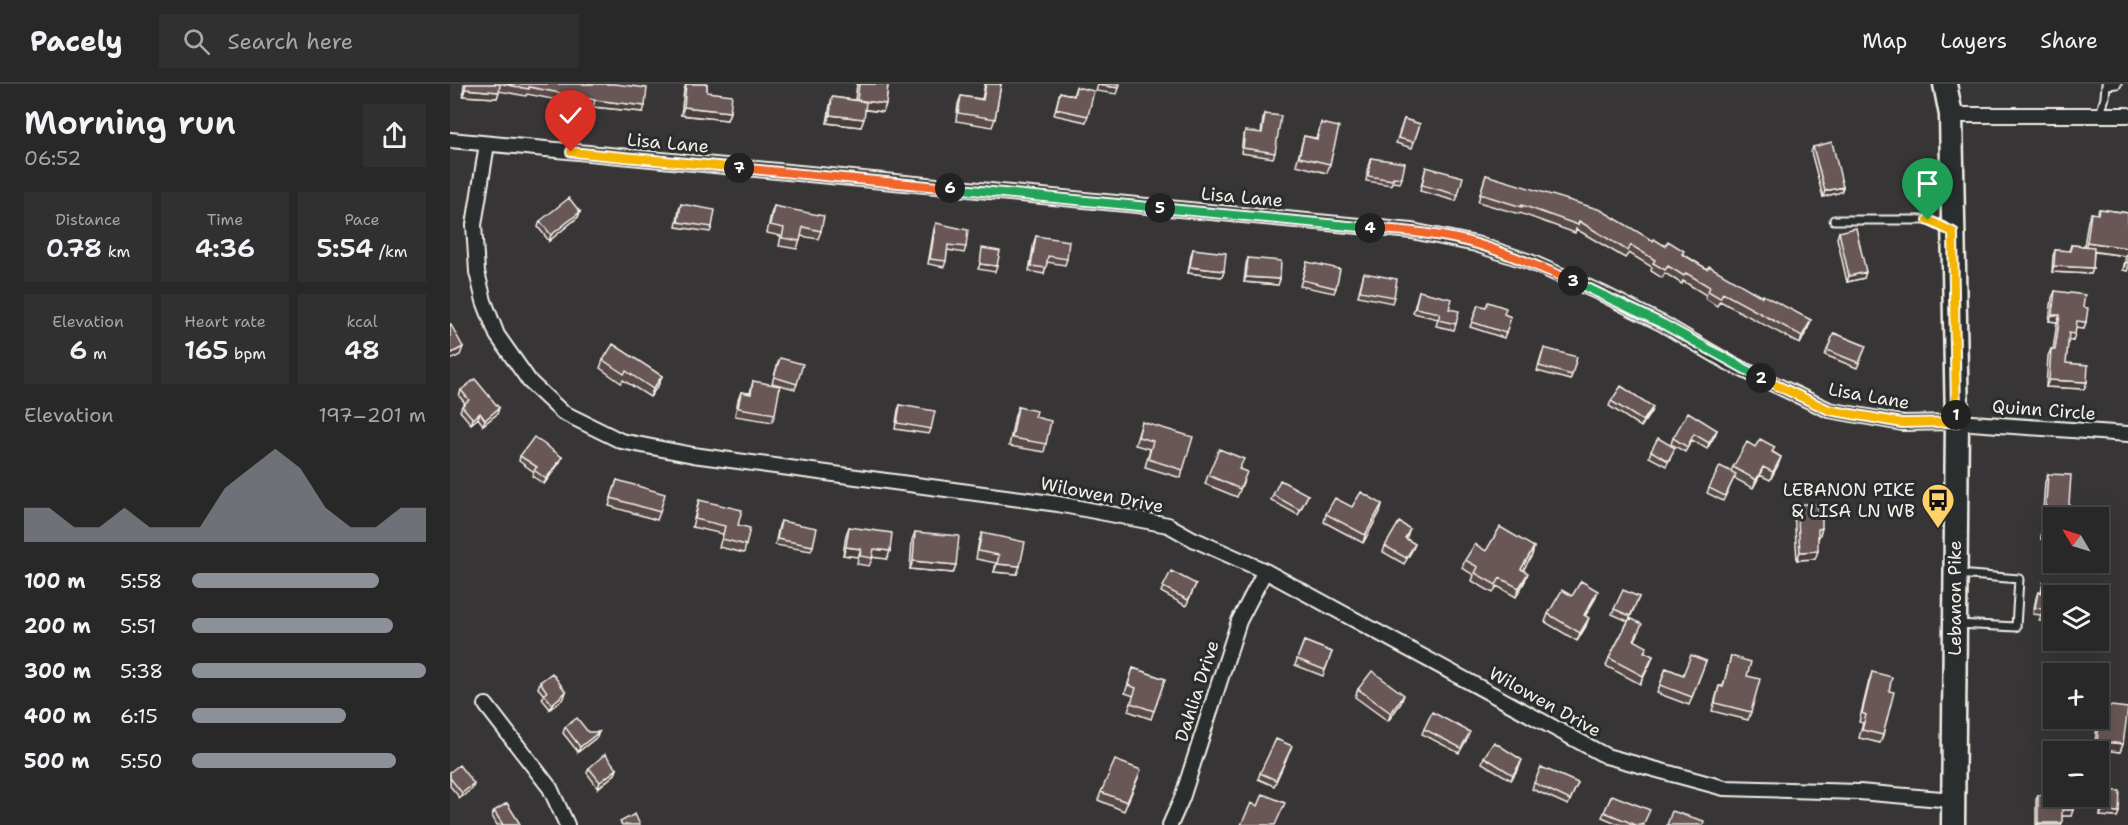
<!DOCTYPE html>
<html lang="en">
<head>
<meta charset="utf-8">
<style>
  :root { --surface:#292828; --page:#313030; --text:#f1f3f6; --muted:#a5a6a8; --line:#454445; --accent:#8c9099 }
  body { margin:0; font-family:"Shantell Sans",sans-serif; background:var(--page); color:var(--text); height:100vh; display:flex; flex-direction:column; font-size:22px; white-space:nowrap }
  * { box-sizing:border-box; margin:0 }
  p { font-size:20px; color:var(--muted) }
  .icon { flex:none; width:33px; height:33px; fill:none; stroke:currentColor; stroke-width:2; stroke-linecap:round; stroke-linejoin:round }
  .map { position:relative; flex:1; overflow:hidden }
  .sheet { display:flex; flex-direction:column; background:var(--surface); width:450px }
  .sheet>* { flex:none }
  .needle { width:39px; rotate:308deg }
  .tools { position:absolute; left:1593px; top:423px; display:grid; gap:12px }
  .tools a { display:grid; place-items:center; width:66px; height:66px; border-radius:0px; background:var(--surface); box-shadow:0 6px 24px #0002,0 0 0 2px var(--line); font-size:30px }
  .pin { position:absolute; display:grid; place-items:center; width:51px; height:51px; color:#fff; margin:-62px -26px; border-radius:50% 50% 50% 0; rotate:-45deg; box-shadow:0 0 6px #0007 }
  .pin .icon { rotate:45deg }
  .km { position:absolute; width:30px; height:30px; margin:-15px; border-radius:50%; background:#222; color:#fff; font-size:16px; line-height:30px; text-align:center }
  .round { display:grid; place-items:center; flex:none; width:63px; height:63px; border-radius:0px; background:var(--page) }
  .summary { display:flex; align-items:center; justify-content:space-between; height:102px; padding:0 24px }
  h1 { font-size:33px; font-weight:600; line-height:45px }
  .figures { display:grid; grid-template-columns:repeat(3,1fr); gap:9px; height:102px; padding:6px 24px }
  .figures div { display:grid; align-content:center; border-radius:0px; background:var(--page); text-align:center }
  .figures b { font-size:26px; font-weight:600 }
  .figures small { font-size:16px; font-weight:400 }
  .figures p { font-size:16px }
  .chart { height:168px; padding:12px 24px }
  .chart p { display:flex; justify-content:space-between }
  .chart svg { width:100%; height:108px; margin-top:6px; fill:var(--accent); opacity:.7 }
  ul { padding:0 24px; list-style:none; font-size:20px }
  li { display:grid; grid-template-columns:96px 72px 1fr; align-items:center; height:45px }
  li i { height:15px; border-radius:8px; background:var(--accent) }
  header { display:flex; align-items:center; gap:36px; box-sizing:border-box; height:84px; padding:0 30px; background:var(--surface); border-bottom:2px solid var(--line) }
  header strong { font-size:28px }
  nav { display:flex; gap:33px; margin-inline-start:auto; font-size:21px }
  .search { width:420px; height:54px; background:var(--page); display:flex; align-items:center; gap:15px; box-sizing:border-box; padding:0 21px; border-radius:0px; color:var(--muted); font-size:22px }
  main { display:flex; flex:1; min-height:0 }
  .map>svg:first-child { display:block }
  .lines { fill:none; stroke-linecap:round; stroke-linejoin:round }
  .lane-casing { stroke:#f4f1e8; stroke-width:11 }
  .street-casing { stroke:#f4f1e8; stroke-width:18 }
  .primary-casing { stroke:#f4f1e8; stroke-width:27 }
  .lane { stroke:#2a2d2e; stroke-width:7 }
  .street { stroke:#2a2d2e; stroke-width:14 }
  .primary { stroke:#2a2d2e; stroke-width:22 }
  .wall { fill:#5a4a4a; stroke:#f4f1e8; stroke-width:1.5 }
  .shaded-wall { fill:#4a3c3c; stroke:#f4f1e8; stroke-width:1.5 }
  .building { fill:#695656; stroke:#f4f1e8; stroke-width:1.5 }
  .split-1-casing { stroke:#fff; stroke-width:12 }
  .split-2-casing { stroke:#fff; stroke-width:12 }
  .split-3-casing { stroke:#fff; stroke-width:12 }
  .split-4-casing { stroke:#fff; stroke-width:12 }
  .split-5-casing { stroke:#fff; stroke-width:12 }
  .split-6-casing { stroke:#fff; stroke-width:12 }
  .split-7-casing { stroke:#fff; stroke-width:12 }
  .split-8-casing { stroke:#fff; stroke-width:12 }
  .split-1 { stroke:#f5b400; stroke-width:8 }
  .split-2 { stroke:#f5b400; stroke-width:8 }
  .split-3 { stroke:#22a559; stroke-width:8 }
  .split-4 { stroke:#f0652b; stroke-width:8 }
  .split-5 { stroke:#22a559; stroke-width:8 }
  .split-6 { stroke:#22a559; stroke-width:8 }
  .split-7 { stroke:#f0652b; stroke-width:8 }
  .split-8 { stroke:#f5b400; stroke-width:8 }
  .labels { text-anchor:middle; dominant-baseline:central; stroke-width:6; stroke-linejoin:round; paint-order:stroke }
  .street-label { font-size:18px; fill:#f4f1e8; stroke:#2a2d2e }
  .poi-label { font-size:18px; fill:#f4f1e8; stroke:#2a2d2e; text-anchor:end }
</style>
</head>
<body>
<header>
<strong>Pacely</strong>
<div class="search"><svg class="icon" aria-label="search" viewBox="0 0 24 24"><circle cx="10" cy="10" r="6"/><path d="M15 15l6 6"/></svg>Search here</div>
<nav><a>Map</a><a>Layers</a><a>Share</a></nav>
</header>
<main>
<section class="sheet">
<div class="summary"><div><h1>Morning run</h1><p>06:52</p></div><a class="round"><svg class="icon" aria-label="share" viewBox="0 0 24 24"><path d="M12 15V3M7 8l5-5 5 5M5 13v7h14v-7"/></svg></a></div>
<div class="figures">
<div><p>Distance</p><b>0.78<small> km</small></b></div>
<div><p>Time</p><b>4:36</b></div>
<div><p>Pace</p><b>5:54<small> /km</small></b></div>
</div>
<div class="figures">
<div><p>Elevation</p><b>6<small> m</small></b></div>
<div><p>Heart rate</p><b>165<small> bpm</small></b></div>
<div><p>kcal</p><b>48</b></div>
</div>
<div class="chart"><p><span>Elevation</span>197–201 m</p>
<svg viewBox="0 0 160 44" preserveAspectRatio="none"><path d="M0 44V30L10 30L20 38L30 38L40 30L50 38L60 38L70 38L80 22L90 14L100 6L110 14L120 30L130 38L140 38L150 30L160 30V44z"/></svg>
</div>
<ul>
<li><b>100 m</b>5:58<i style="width:80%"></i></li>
<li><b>200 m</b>5:51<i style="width:86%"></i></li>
<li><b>300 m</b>5:38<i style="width:100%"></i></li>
<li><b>400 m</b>6:15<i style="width:66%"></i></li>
<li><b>500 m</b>5:50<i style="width:87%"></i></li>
</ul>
</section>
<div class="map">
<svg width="1678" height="741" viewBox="0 0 1678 741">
  <rect width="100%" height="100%" fill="#373536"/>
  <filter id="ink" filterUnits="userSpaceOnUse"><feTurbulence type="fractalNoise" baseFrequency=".0167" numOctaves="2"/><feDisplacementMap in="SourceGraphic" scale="12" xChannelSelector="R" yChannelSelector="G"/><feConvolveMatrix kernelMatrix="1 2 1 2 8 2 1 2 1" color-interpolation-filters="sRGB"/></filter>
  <g filter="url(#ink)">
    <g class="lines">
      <defs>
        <path id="lane" d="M1656,1L1667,0
          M1650,31L1655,13L1656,0
          M1384,136H1477L1498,145
          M1507,540L1566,543L1569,495L1508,490"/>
        <path id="street" d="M1501,31H1678
          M0,56L962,147L1026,160L1080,178L1153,210L1213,240L1281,280L1379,326L1452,339L1507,338L1678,350
          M37,60L24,141L27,188L34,217L47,251L80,298L112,328L171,357L243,371L608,420L718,441L743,455L815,487L1156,672L1274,704L1409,708L1503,716
          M36,621L100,704L117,741
          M720,741L732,714L789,537L815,487"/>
        <path id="primary" d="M1495,0L1501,31L1507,338L1503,741"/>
      </defs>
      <use href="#lane" class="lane-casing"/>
      <use href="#street" class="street-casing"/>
      <use href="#primary" class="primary-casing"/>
      <use href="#lane" class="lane"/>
      <use href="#street" class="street"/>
      <use href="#primary" class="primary"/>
    </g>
    <path class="wall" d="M14,0H165L193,28L143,23L77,10L76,12L49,7L47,14L13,12Z
      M236,0H257V8L280,28L277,36L231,31L234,6Z
      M407,0H438L436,20L433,28L415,26L411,43L377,39L380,21L382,13L405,16Z
      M535,0H551L545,35L542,43L506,37L508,20L511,12L532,15Z
      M626,3L638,32L636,38L604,31L610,8L623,12Z
      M815,30L825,69L823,74L791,69L793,52L795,47L811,49L813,35Z
      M954,35L970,40L962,64L946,59Z
      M871,39L880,80L877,89L846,81L854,52L866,54Z
      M1363,63L1393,103L1391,108L1373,113L1361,68Z
      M921,74L952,94L950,99L942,98L941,101L916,97L919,79Z
      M976,83L1008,111L1006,117L970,107Z
      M1036,91L1215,162L1233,170L1257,185L1312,213L1361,236L1358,244L1350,260L1270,217L1267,222L1255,214L1256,211L1233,197L1232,200L1215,189L1212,194L1201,187L1202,183L1179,169L1175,174L1126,145L1125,149L1070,129L1069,130L1028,118Z
      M231,120L262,143L260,148L226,143L229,126Z
      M324,122L371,147L368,155L351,152L347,165L329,162L331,152L317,149L321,130Z
      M1649,125L1678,129V187L1673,186L1676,172L1644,168L1643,184L1641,190L1602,188L1603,172L1605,166L1619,167L1621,161L1634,162L1638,137L1641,129L1647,130Z
      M130,128L128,133L99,157L88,143L90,137Z
      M486,139L516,163L514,169L497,166L496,177L494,183L478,180L484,145Z
      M1389,148L1414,194L1397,198L1387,154Z
      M586,152L617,175L615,181L597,178L594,190L579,187L584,158Z
      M743,165L774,187L772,193L738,189L741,171Z
      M798,174L830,195L828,201L794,198L796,180Z
      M857,178L886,204L884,209L850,202Z
      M914,189L944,213L942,219L908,212Z
      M969,207L999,225L1006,240L1004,246L986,242L988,235L963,229Z
      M1605,207L1633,223L1636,238L1634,245L1626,244L1623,257L1618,256L1616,279L1637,298L1634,305L1596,303L1598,272L1601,265L1603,266L1607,238L1599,237L1602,214Z
      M1028,221L1061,233L1054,254L1020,243Z
      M1384,249L1416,262L1407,284L1375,271Z
      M1092,270L1122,291L1120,296L1087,287Z
      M153,276L212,292L209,300L200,313L173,296L171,299L150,284Z
      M328,279L347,300L345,305L322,299Z
      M303,297L325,330L322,338L285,332L288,316L291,308L300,309Z
      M11,306L47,330L33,341L28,334L21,340L10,327L12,322L15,319L9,312Z
      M1161,317L1203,323L1201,328L1191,343L1159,322Z
      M450,321L481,345L479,350L445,345L448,326Z
      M568,323L596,360L594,368L559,362L565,331Z
      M692,338L733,386L731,394L695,383L700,365L685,361Z
      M1267,346L1265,351L1257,365L1242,356L1235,368L1221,360L1223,354Z
      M1305,363L1323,368L1331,373L1328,381L1320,396L1310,391L1303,404L1284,394L1273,417L1257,409L1259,404L1281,387L1283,383Z
      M1201,367L1223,369L1216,382L1199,373Z
      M70,372L112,373L110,378L94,400L82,392L84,388L69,377Z
      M790,385L794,396L787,413L755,400L758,391Z
      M1598,390L1604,434V456L1591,455L1595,398Z
      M167,396L210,428L207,436L159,422Z
      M823,411H858L848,431L821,416Z
      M249,416L296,461L294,469L269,463L273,450L242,443Z
      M932,420L930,428L913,459L874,438L876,430L902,423Z
      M1347,420L1372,444L1369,453H1368L1365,475L1347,476L1344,428Z
      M331,437L363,462L361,467L325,461L329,442Z
      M399,443L440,467L437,475L423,473L419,482L407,480L408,473L393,471L396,451Z
      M465,448L506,481L503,489L460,485L462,456Z
      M532,449L570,482L567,490L544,488L546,479L526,475L529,457Z
      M958,450L956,455L965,460L963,465L954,480L933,468L935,462Z
      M1084,463L1082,471L1073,486L1075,497L1066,513L1047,502L1043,509L1022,497L1024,491L1012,484L1015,476L1036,467Z
      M1593,499L1604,512V539L1589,537L1591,531L1583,530L1586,514L1588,508L1591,509Z
      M746,500L736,522L711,508L713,503Z
      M1122,512L1145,515L1135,532L1136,542L1127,557L1095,538L1098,530Z
      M1189,513L1180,534L1189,548L1185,556L1195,568L1203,572L1200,580L1190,600L1156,582L1159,574L1178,537L1162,530L1164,525Z
      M854,557L882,568L873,592L845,581Z
      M1281,572L1297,592L1301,628L1298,636L1262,627L1269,602H1273Z
      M1256,577L1239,621L1207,609L1216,584L1233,591Z
      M683,584L715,595L701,635L678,627L684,612L675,609Z
      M1422,588L1439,607L1433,651L1430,659L1409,654L1413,639L1409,638L1419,597Z
      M90,598L114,614L100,625L92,615L94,611L88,604Z
      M908,605L951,619L938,637L905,613Z
      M1652,621L1673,660L1670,668L1644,665L1649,629Z
      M115,643L147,653L128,668L113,649Z
      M974,645L1018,653L1009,669L972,650Z
      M840,667L824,702L808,695L810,689Z
      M1034,673L1070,681L1061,696L1032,679Z
      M139,684L167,685L165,690L148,704L137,689Z
      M0,688L24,700L22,705L10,714L0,702Z
      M688,694L674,727L648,716L651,708Z
      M1084,699H1128L1118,721L1082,705Z
      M1654,706L1669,728L1667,733L1650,732L1652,712Z
      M1162,711L1194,741H1171L1152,733Z
      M1588,711L1623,726L1621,732H1612L1611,741H1586V716Z
      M44,727L70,740L69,741H47L42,732Z"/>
    <path class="shaded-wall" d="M648,1L669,4L667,10L646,7Z
      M15,5L49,8L47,14L13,12Z
      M145,16L195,22L193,28L143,23Z
      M407,16L436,20L433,28L404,24Z
      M234,23L280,28L277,36L231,31Z
      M380,31L414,35L411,43L377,39Z
      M1393,103L1391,108L1373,113L1375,107Z
      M130,128L128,133L99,157L101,151Z
      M1637,158L1678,164V166L1676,172L1634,166Z
      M1676,178L1678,179V187L1673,186Z
      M530,180L547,182L545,188L528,185Z
      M1604,182L1643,184L1641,190L1602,188Z
      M740,183L774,187L772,193L738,189Z
      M1416,188L1414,194L1397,198L1399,192Z
      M796,193L830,195L828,201L794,198Z
      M1602,231H1610L1607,238L1599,237Z
      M1361,236L1358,244L1350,260L1352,252Z
      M1627,237L1636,238L1634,245L1624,244Z
      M1619,249L1625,250L1623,257L1616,256Z
      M13,263L10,271L0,276V270Z
      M212,292L209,300L200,313L203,305Z
      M1599,296L1637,298L1634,305L1596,303Z
      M1203,323L1201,328L1191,343L1193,337Z
      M49,324L47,330L33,341L35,336Z
      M30,329L28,334L21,340L23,335Z
      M1267,346L1265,351L1257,365L1259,359Z
      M112,373L110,378L94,400L96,395Z
      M1331,373L1328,381L1320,396L1323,388Z
      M1313,383L1310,391L1303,404L1306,396Z
      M932,420L930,428L913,459L915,451Z
      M1372,444L1369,453H1365L1368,445Z
      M1594,447L1604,448V456L1591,455Z
      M396,463L411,465L408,473L393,471Z
      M1084,463L1082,471L1069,494L1071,485Z
      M424,465L440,467L437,475L421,473Z
      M1368,467L1365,475L1347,476L1350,468Z
      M463,477L506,481L503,489L460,485Z
      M547,480L570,482L567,490L544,488Z
      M1078,489L1075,497L1066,513L1069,504Z
      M1148,507L1145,515L1131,539L1134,531Z
      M1139,534L1136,542L1127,557L1130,549Z
      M1203,572L1200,580L1190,600L1193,592Z
      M116,608L114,614L100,625L102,620Z
      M954,611L951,619L938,637L941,629Z
      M149,648L147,653L128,668L130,663Z
      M1647,657L1673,660L1670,668L1644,665Z
      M1072,676L1070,681L1061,696L1063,691Z
      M167,685L165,690L148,704L150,698Z
      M24,700L22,705L10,714L12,709Z
      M1612,726H1623L1621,732H1610Z
      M1652,727L1669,728L1667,733L1650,732Z
      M1588,739H1612L1611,741H1587Z"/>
    <path class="building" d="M16,0H50L49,8L15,5Z
      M53,0H165L197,4L195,22L145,16L79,3V5Z
      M236,0H257V8L282,11L280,28L234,23Z
      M409,0H438L436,20L407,16Z
      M536,0H551L545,35L508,29L511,12L533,16Z
      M648,0H670L669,4L648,1Z
      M626,3L644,7L638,32L606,25L610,8L624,12Z
      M382,13L416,18L414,35L380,31Z
      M815,30L831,32L825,69L793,64L795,47L812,49Z
      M954,35L970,40L964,58L948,54Z
      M871,39L889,43L880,80L849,73L854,52L867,55Z
      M1382,58L1393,103L1375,107L1363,63Z
      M921,74L955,79L952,94L943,93V96L918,92Z
      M976,83L1013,93L1008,111L972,101Z
      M1036,91L1151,126L1203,157L1204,155L1215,162L1218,157L1234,167L1232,170L1257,185L1259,182L1312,213L1313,211L1361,236L1352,252L1273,209L1270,214L1258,207L1260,203L1236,189L1234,192L1218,182L1215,186L1203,179L1205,176L1181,161L1178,167L1129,137L1128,141L1072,121V123L1030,110Z
      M119,114L130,128L101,151L90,137Z
      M231,120L265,126L262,143L228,138Z
      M324,122L374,132L371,147L353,143L350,157L332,154L334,144L320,141Z
      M1649,125L1678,129V164L1637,158L1641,129L1648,130Z
      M486,139L518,146L516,163L498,161L496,177L480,175Z
      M1406,144L1416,188L1399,192L1389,148Z
      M586,152L619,157L617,175L598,172L596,184L581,182Z
      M1621,161L1644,163L1643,184L1604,182L1605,166L1621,167Z
      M532,164L550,167L547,182L530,180Z
      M743,165L776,169L774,187L740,183Z
      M798,174L831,177L830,195L796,193Z
      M857,178L890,185L886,204L852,196Z
      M914,189L947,195L944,213L910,207Z
      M969,207L1002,215L999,225L1009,227L1006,240L988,236L990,229L965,224Z
      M1605,207L1635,211L1633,223L1638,224L1636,238L1627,237L1625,250L1619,249L1616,279L1638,281L1637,298L1599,296L1601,265L1605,266L1610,231H1602Z
      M1038,218L1056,224L1054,230L1061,233L1056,249L1022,238L1028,221L1036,223Z
      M0,239L13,263L0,270Z
      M1384,249L1416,262L1409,279L1377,266Z
      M163,260L212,292L203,305L176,287L174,290L153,276Z
      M1094,264L1127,273L1122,291L1089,282Z
      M330,274L353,280L347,300L324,293Z
      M25,295L49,324L35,336L30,329L23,335L12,322L19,316L11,306Z
      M303,297L330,302L325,330L288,324L291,308L301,310Z
      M1171,302L1203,323L1193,337L1161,317Z
      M450,321L485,327L481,345L447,339Z
      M568,323L587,327L585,333L601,337L596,360L562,354Z
      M1238,328L1267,346L1259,359L1244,350L1237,363L1223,354Z
      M692,338L743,353L733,386L698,375L703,357L688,353Z
      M84,353L112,373L96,395L84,386L87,383L70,372Z
      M1208,354L1225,364L1218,377L1201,367Z
      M1310,355L1325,363L1322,368L1331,373L1323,388L1313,383L1306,396L1283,383L1297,358L1305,363Z
      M769,365L794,375L789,385L797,388L790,405L758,391Z
      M1270,382L1286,390L1275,412L1259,404Z
      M1598,390L1621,391L1618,434H1604V448L1594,447Z
      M167,396L215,410L210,428L161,414Z
      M830,396L858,411L850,426L823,411Z
      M911,408L932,420L915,451L876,430L885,414L902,423Z
      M249,416L292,426L288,441L300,444L296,461L272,455L275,442L245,435Z
      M1347,420H1367V431L1372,430V444L1368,445V467L1350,468Z
      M331,437L367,444L363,462L327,455Z
      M949,438L960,445L955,454L965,460L956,474L935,462Z
      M399,443L442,449L440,467L424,465L422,474L410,472L411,465L396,463Z
      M1050,443L1084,463L1071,485L1078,489L1069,504L1050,494L1046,501L1025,489L1028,483L1015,476L1025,460L1036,467Z
      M465,448L509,452L506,481L463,477Z
      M532,449L575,458L570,482L547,480L549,471L528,467Z
      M721,487L746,500L738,516L713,503Z
      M1131,497L1148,507L1134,531L1139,534L1130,549L1098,530L1112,506L1122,512Z
      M1593,499L1614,502L1613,512H1604V533L1591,532L1593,525L1585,524L1588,508L1592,509Z
      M1173,506L1189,513L1180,532L1164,525Z
      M1180,534L1192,540L1184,556L1197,563L1194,568L1203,572L1193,592L1159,574Z
      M854,557L882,568L875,586L847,575Z
      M1241,571L1256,577L1242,613L1210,601L1216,584L1233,591Z
      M1281,572L1301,578L1297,592L1310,595L1301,628L1265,619L1269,602L1273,603Z
      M683,584L715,595L704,627L681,619L686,604L678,601Z
      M922,587L954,611L941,629L908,605Z
      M1422,588L1442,593L1439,607L1444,608L1433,651L1412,646L1416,631L1412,629Z
      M102,589L116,608L102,620L94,610L97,608L90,598Z
      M1652,621L1678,624L1673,660L1647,657Z
      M982,628L1020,648L1011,664L974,645Z
      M127,634L138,648H149L130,663L115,643Z
      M826,655L842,662L826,696L810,689Z
      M1044,658L1072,676L1063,691L1034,673Z
      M155,670L167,685L150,698L139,684Z
      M665,676L691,686L677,718L651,708Z
      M9,681L24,700L12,709L0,694V688Z
      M1091,683L1128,699L1120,716L1084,699Z
      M1654,706L1670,707L1669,728L1652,727Z
      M813,710L835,719L825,741H791L801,719L808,722Z
      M1162,711L1200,726L1193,741H1186L1154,728Z
      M1588,711H1604V712H1623V726H1612V739H1588Z
      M57,719L70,740L68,741H53L44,727Z
      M1222,727L1254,737L1253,741H1217Z
      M185,730L190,741H172L170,738Z"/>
  </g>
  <g class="lines" filter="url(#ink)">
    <defs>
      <path id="split-1" d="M1478,136L1503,148L1506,331"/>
      <path id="split-2" d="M1311,294L1379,326L1452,339L1507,338L1506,331"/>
      <path id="split-3" d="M1123,197L1213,240L1311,294"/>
      <path id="split-4" d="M920,144C956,147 993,150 1027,160C1060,170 1092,184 1123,197"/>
      <path id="split-5" d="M710,124L920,144"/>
      <path id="split-6" d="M500,104L710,124"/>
      <path id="split-7" d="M289,84L500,104"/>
      <path id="split-8" d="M121,68L289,84"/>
    </defs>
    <use href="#split-1" class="split-1-casing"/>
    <use href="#split-2" class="split-2-casing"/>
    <use href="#split-3" class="split-3-casing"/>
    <use href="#split-4" class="split-4-casing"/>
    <use href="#split-5" class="split-5-casing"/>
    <use href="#split-6" class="split-6-casing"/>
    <use href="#split-7" class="split-7-casing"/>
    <use href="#split-8" class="split-8-casing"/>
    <use href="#split-1" class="split-1"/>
    <use href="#split-2" class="split-2"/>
    <use href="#split-3" class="split-3"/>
    <use href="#split-4" class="split-4"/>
    <use href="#split-5" class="split-5"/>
    <use href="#split-6" class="split-6"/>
    <use href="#split-7" class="split-7"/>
    <use href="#split-8" class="split-8"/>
  </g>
  <defs>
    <symbol id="bus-pin" viewBox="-11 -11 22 30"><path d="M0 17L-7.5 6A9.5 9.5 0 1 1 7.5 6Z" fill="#ffd166" stroke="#2a2d2e"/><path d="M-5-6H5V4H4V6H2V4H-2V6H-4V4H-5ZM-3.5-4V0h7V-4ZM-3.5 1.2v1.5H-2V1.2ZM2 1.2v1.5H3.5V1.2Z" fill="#111"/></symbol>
  </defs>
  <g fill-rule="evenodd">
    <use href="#bus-pin" x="1469" y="397" width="38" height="52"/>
  </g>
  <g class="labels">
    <g class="street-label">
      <text transform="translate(218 59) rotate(5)">Lisa Lane</text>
      <text transform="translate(792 113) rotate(5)">Lisa Lane</text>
      <text transform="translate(1419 312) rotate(10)">Lisa Lane</text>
      <text transform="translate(1594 326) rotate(4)">Quinn Circle</text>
      <text transform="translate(652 411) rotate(11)">Wilowen Drive</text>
      <text transform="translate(1505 514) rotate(-90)">Lebanon Pike</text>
      <text transform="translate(747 607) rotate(-72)">Dahlia Drive</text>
      <text transform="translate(1095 618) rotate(29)">Wilowen Drive</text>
    </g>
    <g class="poi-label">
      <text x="1465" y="406">LEBANON PIKE<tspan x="1465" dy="21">&amp; LISA LN WB</tspan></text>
    </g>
  </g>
</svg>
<div class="tools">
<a><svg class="needle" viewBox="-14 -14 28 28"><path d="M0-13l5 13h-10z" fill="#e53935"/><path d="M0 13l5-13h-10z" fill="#a5a6a8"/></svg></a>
<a><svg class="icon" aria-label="layers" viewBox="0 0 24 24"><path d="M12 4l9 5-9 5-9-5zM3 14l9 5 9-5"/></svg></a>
<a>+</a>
<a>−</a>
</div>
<div class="pin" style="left:1478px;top:136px;background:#1e9e55"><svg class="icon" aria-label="arrive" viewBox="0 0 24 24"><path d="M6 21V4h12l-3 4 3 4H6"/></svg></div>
<div class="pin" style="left:121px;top:68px;background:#d93025"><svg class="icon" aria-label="check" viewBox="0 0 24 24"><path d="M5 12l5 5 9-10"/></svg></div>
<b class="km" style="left:1506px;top:331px">1</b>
<b class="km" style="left:1311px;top:294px">2</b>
<b class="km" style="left:1123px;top:197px">3</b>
<b class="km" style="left:920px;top:144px">4</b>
<b class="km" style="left:710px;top:124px">5</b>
<b class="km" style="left:500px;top:104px">6</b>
<b class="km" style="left:289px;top:84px">7</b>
</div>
</main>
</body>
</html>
